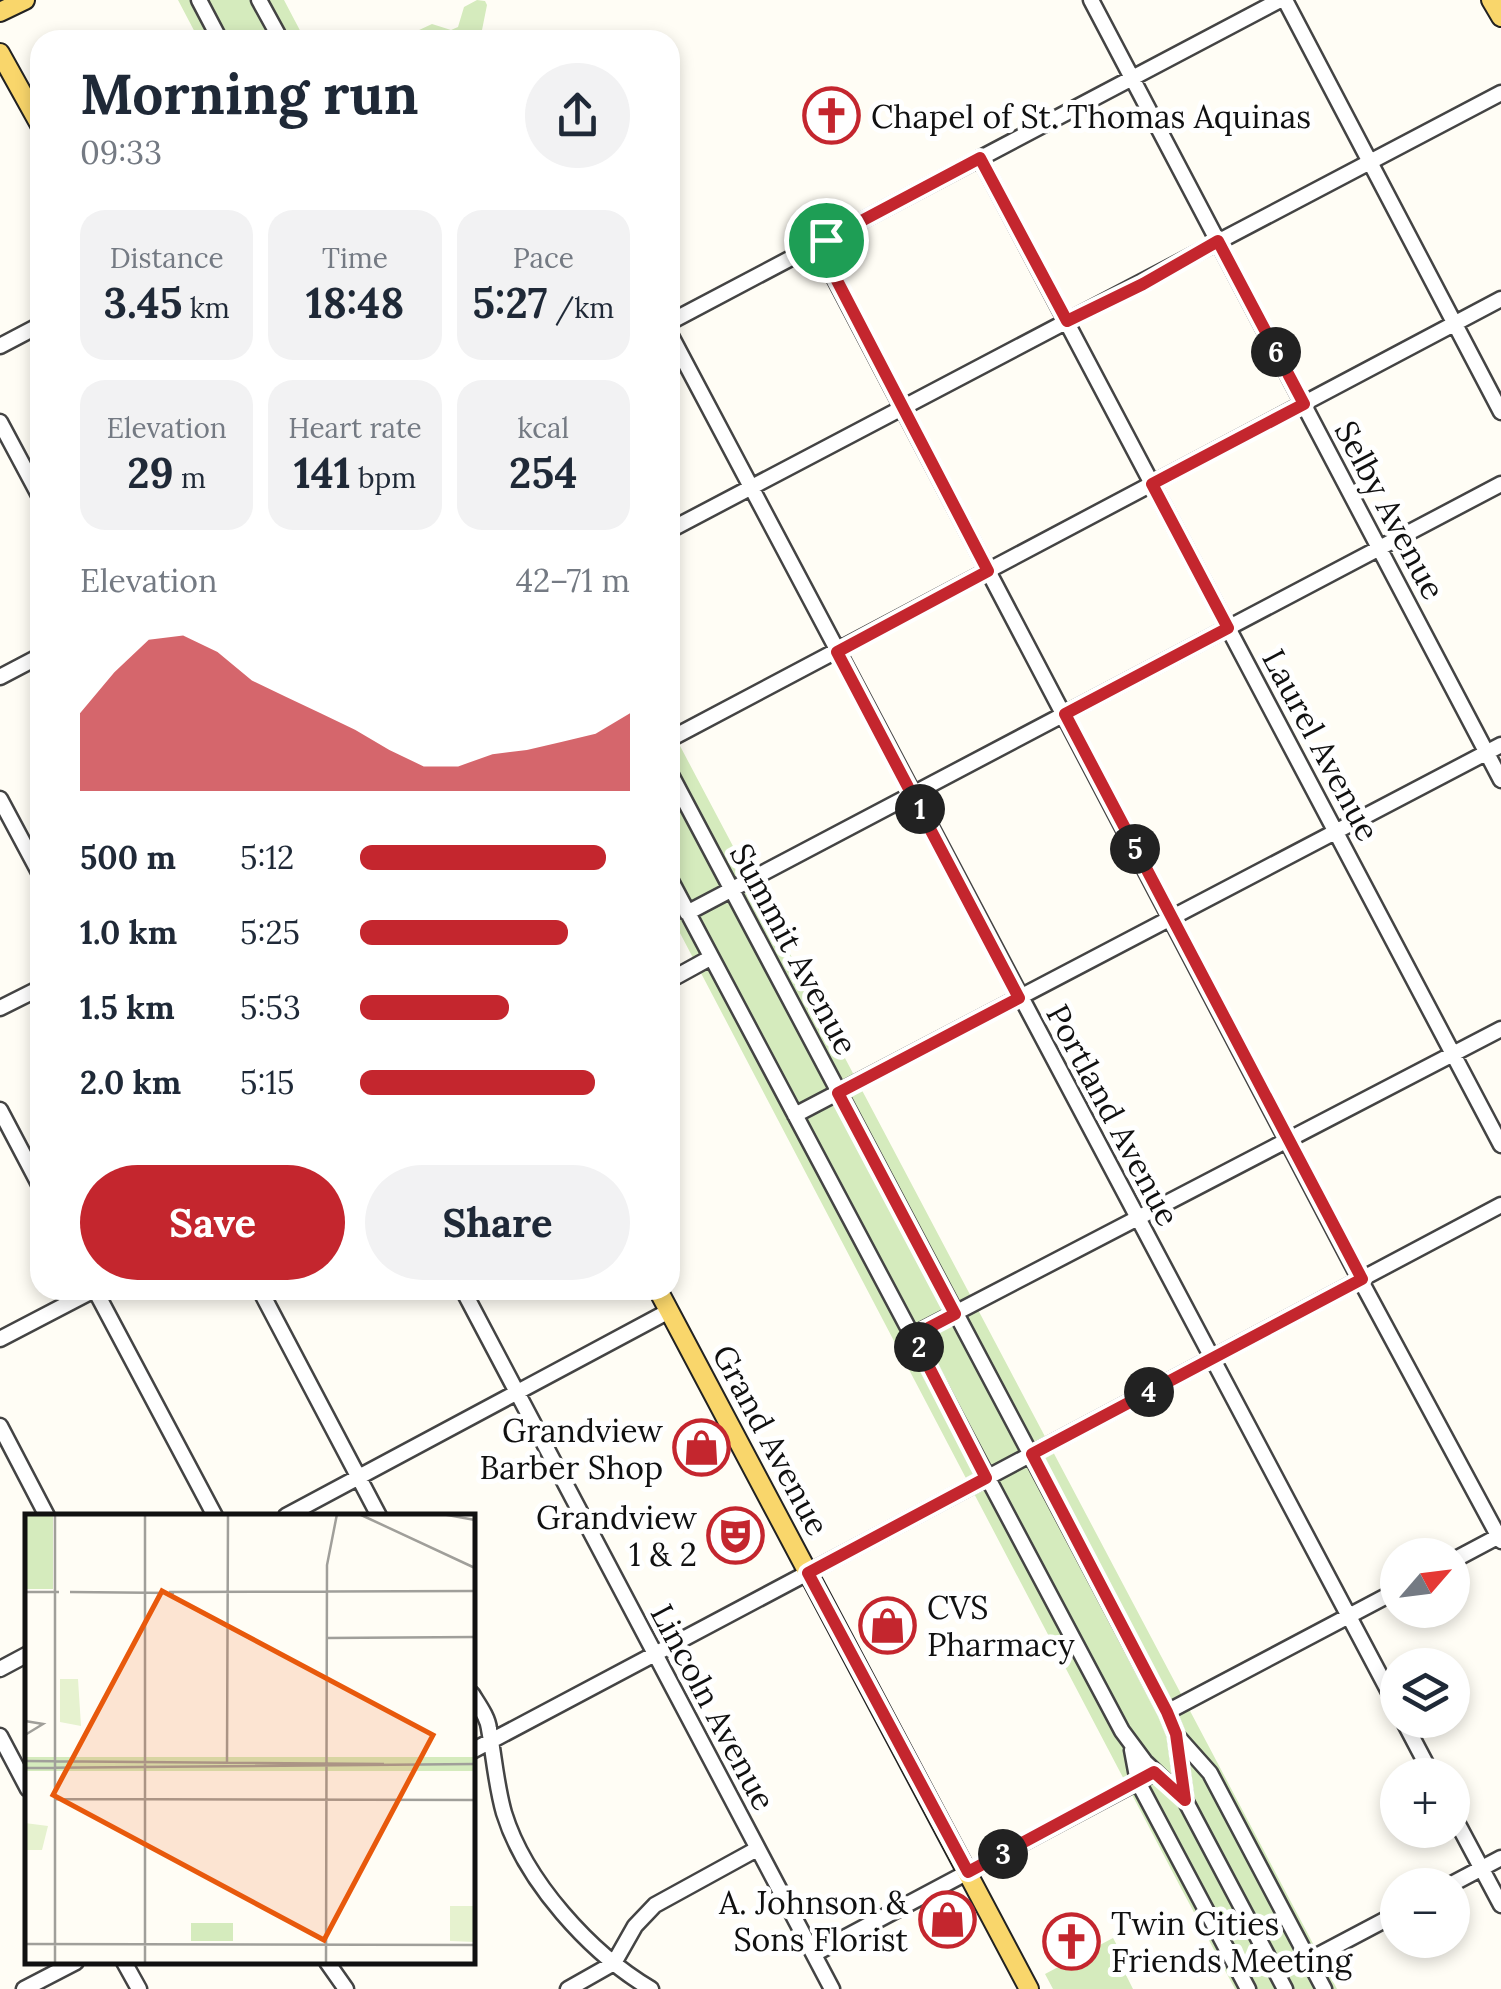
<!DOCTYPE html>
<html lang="en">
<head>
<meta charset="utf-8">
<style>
  :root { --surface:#fff; --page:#f2f2f3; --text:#1f2937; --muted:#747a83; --accent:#c4262e }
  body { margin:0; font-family:Lora,serif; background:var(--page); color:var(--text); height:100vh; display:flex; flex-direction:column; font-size:38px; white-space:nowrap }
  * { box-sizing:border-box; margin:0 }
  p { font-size:32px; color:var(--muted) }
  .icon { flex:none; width:55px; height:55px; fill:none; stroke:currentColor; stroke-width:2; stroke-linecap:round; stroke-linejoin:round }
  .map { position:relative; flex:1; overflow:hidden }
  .side { position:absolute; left:30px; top:30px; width:650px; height:1270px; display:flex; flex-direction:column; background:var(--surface); border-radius:30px; box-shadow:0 5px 15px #0003 }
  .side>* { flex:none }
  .needle { width:65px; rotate:62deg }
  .fabs { position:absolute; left:1380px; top:1538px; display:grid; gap:20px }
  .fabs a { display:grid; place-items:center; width:90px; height:90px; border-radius:50%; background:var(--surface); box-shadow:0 5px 15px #0003; font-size:50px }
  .pin { position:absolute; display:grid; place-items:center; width:85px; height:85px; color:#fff; margin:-42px; border:5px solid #fff; border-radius:50%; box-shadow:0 2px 10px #0007 }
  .km { position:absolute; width:50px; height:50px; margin:-25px; border-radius:50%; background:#222; color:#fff; font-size:28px; line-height:50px; text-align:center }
  .round { display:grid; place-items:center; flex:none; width:105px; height:105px; border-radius:52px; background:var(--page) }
  .overview { display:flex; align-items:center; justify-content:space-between; height:170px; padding:0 50px }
  h1 { font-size:55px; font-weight:700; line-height:75px }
  .stats { display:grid; grid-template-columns:repeat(3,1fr); gap:15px; height:170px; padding:10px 50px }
  .stats div { display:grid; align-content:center; border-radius:25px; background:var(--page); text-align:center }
  .stats b { font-size:42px; font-weight:700 }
  .stats small { font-size:28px; font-weight:400 }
  .stats p { font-size:28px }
  .chart { height:280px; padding:20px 50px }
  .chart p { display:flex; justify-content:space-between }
  .chart svg { width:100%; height:180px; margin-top:10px; fill:var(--accent); opacity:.7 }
  .button { display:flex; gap:20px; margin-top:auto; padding:20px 50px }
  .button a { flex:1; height:115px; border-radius:60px; background:var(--accent); color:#fff; font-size:40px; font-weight:700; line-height:115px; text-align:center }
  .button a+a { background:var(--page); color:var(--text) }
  ul { padding:0 50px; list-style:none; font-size:32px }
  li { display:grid; grid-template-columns:160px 120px 1fr; align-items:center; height:75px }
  li i { height:25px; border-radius:12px; background:var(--accent) }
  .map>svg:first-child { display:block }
  .green { fill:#d5ebbd }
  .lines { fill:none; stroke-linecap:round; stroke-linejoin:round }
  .minor-casing { stroke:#444; stroke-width:19 }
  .major-casing { stroke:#222; stroke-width:22 }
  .minor { stroke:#fff; stroke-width:14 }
  .major { stroke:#f9d66b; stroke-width:18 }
  .route-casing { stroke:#fff; stroke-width:20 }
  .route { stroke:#c4262e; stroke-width:12 }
  .labels { text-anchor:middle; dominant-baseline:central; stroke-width:10; stroke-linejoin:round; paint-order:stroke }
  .poi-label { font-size:32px; fill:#111; stroke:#fff; text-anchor:start }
  .street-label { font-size:32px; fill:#111; stroke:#fff }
  .inset-road { fill:none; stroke:#a09f9a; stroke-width:2.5 }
  .view { fill:#e8590c; fill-opacity:0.15; stroke:#e8590c; stroke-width:5 }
  .inset-edge { fill:none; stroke:#111; stroke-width:5 }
</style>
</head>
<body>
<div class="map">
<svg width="1501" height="1989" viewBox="0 0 1501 1989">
  <rect width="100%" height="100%" fill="#fffdf5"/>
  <path class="green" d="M178,0H284L305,40H199Z
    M477,0L485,1L487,5L480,40L416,39L417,31L432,24L451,30L458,27L464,7Z
    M670,727L1337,1989H1235L1182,1890L670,914Z
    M1113,1938L1126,1962V1975L1133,1989H1053L1045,1974Z"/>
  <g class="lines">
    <defs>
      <path id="minor" d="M199,0L220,40
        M259,0L281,40
        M1091,0L1501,780
        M1285,0L1501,412
        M980,158L1501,1145
        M817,245L1355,1270L1501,1541
        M670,322L1280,0
        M670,334L1398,1709
        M0,346L40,325
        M0,422L40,497
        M670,530L1501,93
        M0,677L40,656
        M670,739L1501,299
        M670,773L1167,1712L1176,1734L1185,1800L1285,1989
        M0,799L40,874
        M670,879L1122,1731L1145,1762L1185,1800
        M687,913L1501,484
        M670,980L710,958
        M0,1008L40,988
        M0,1110L40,1186
        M795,1115L1501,745
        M95,1290L215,1516
        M260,1290L379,1516
        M463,1290L832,1989
        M913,1335L1501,1029
        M0,1339L94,1290
        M0,1426L47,1516
        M286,1516L669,1311
        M1452,1561L1501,1535
        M0,1669L28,1654
        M472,1694C478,1704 488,1717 489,1729C494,1756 496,1785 504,1813C525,1881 590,1953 651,1989
        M1167,1712L1398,1590
        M1403,1720L1432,1775
        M0,1736L28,1789
        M1177,1736L1210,1773L1324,1989
        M1132,1750L1138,1782L1248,1989
        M472,1751L1501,1205
        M1452,1813L1501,1905
        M1450,1885L1501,1858
        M814,1954L1154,1773
        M1309,1960L1398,1913
        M124,1962L139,1989
        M327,1962L346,1989
        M24,1989L76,1962
        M568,1989L614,1963L635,1926L655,1905L757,1849"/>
      <path id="major" d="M1491,0L1501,17
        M0,12L25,0
        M0,53L40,125
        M658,1290L1029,1989"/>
    </defs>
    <use href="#minor" class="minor-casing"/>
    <use href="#major" class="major-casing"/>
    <use href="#minor" class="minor"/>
    <use href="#major" class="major"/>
  </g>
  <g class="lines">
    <defs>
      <path id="route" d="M980,158L1067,321L1143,284L1218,241L1304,404L1152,484L1228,628L1065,714L1362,1279L1032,1454L1167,1712L1176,1734L1185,1800L1154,1772L968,1872L808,1573L986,1478L913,1336L955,1314L838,1093L1019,998L837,652L988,571L818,244Z"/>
    </defs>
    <use href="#route" class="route-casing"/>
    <use href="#route" class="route"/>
  </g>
  <defs>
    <symbol id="church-ring" viewBox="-11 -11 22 22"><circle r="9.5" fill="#fff" stroke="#c4262e" stroke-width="1.5"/><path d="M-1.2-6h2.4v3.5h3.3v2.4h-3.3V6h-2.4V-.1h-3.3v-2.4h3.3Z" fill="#c4262e"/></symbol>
    <symbol id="shop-ring" viewBox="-11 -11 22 22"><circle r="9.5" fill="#fff" stroke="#c4262e" stroke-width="1.5"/><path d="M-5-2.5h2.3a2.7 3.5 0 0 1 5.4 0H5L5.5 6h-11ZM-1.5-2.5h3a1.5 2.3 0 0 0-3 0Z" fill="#c4262e"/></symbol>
    <symbol id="theatre-ring" viewBox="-11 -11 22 22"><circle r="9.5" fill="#fff" stroke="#c4262e" stroke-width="1.5"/><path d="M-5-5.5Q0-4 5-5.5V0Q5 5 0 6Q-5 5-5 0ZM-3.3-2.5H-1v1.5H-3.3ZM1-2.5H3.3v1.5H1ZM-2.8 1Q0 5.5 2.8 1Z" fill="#c4262e"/></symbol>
  </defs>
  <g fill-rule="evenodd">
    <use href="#church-ring" x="800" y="84" width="63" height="63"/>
    <use href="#shop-ring" x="670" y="1416" width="63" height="63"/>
    <use href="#theatre-ring" x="704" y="1504" width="63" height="63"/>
    <use href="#shop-ring" x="856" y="1594" width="63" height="63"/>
    <use href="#shop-ring" x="916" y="1888" width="63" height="63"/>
    <use href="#church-ring" x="1040" y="1910" width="63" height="63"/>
  </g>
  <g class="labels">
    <g class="poi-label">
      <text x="871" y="116">Chapel of St. Thomas Aquinas</text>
      <text x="663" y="1430" text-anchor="end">Grandview<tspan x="663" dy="37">Barber Shop</tspan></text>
      <text x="697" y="1517" text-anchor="end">Grandview<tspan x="697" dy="37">1 &amp; 2</tspan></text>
      <text x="927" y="1607">CVS<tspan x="927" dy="37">Pharmacy</tspan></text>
      <text x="908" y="1902" text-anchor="end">A. Johnson &amp;<tspan x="908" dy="37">Sons Florist</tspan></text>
      <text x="1111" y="1923">Twin Cities<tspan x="1111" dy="37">Friends Meeting</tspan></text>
    </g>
    <g class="street-label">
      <text transform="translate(1390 510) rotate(62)">Selby Avenue</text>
      <text transform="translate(1321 745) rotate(62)">Laurel Avenue</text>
      <text transform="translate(794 949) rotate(62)">Summit Avenue</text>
      <text transform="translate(1113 1115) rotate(62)">Portland Avenue</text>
      <text transform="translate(771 1440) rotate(62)">Grand Avenue</text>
      <text transform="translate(713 1707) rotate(62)">Lincoln Avenue</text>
    </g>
  </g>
  <g transform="translate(25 1514)">
    <rect width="450" height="450" fill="#fffdf5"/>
    <path d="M0,0H28V75H0ZM0,243H450V257H0ZM166,409H208V427H166Z" fill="#d5ebbd"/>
    <path d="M35,165H53L56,212L35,208ZM0,309L23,312L17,336H0ZM425,392H450V428L425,427Z" fill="#e6f2cf"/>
    <path class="inset-road" d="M334,0L450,54M417,0L450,6M0,78H34M45,78L149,79M144,78L450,77M301,124L450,123M0,207L18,210L0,221M0,247L359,250M202,249L203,0M0,254L450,250M29,285L450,286M0,430L450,431M30,450V0M120,450V0M301,450L302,51L312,0"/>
    <path class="view" d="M137,77L408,221L299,426L28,281Z"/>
    <rect width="450" height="450" class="inset-edge"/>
  </g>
</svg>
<div class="fabs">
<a><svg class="needle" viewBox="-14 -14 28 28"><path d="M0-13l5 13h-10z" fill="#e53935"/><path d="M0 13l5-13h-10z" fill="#747a83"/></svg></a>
<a><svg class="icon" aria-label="layers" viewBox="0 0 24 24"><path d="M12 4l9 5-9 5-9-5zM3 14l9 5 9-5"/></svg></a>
<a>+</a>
<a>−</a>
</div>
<div class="pin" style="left:826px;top:240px;background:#1e9e55"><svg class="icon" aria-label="arrive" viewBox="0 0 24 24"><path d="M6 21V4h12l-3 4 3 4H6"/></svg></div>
<b class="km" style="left:920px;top:809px">1</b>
<b class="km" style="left:919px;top:1347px">2</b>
<b class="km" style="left:1003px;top:1854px">3</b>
<b class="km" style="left:1149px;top:1392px">4</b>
<b class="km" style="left:1135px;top:849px">5</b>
<b class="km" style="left:1276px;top:352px">6</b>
<section class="side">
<div class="overview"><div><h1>Morning run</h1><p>09:33</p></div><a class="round"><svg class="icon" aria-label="share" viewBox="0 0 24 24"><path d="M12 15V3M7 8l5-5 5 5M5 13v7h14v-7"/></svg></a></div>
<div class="stats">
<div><p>Distance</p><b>3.45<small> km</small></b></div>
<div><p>Time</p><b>18:48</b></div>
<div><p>Pace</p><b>5:27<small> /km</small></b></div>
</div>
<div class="stats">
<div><p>Elevation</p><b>29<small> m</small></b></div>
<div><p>Heart rate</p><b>141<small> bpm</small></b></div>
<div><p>kcal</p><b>254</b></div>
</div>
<div class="chart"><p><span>Elevation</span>42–71 m</p>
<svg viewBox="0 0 160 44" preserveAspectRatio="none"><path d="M0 44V25L10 15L20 7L30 6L40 10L50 17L60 21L70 25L80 29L90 34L100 38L110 38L120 35L130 34L140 32L150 30L160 25V44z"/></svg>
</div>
<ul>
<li><b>500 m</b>5:12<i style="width:91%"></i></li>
<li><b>1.0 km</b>5:25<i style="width:77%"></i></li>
<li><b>1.5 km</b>5:53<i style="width:55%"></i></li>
<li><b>2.0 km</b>5:15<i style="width:87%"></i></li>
</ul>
<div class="button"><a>Save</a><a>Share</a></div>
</section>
</div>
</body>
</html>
